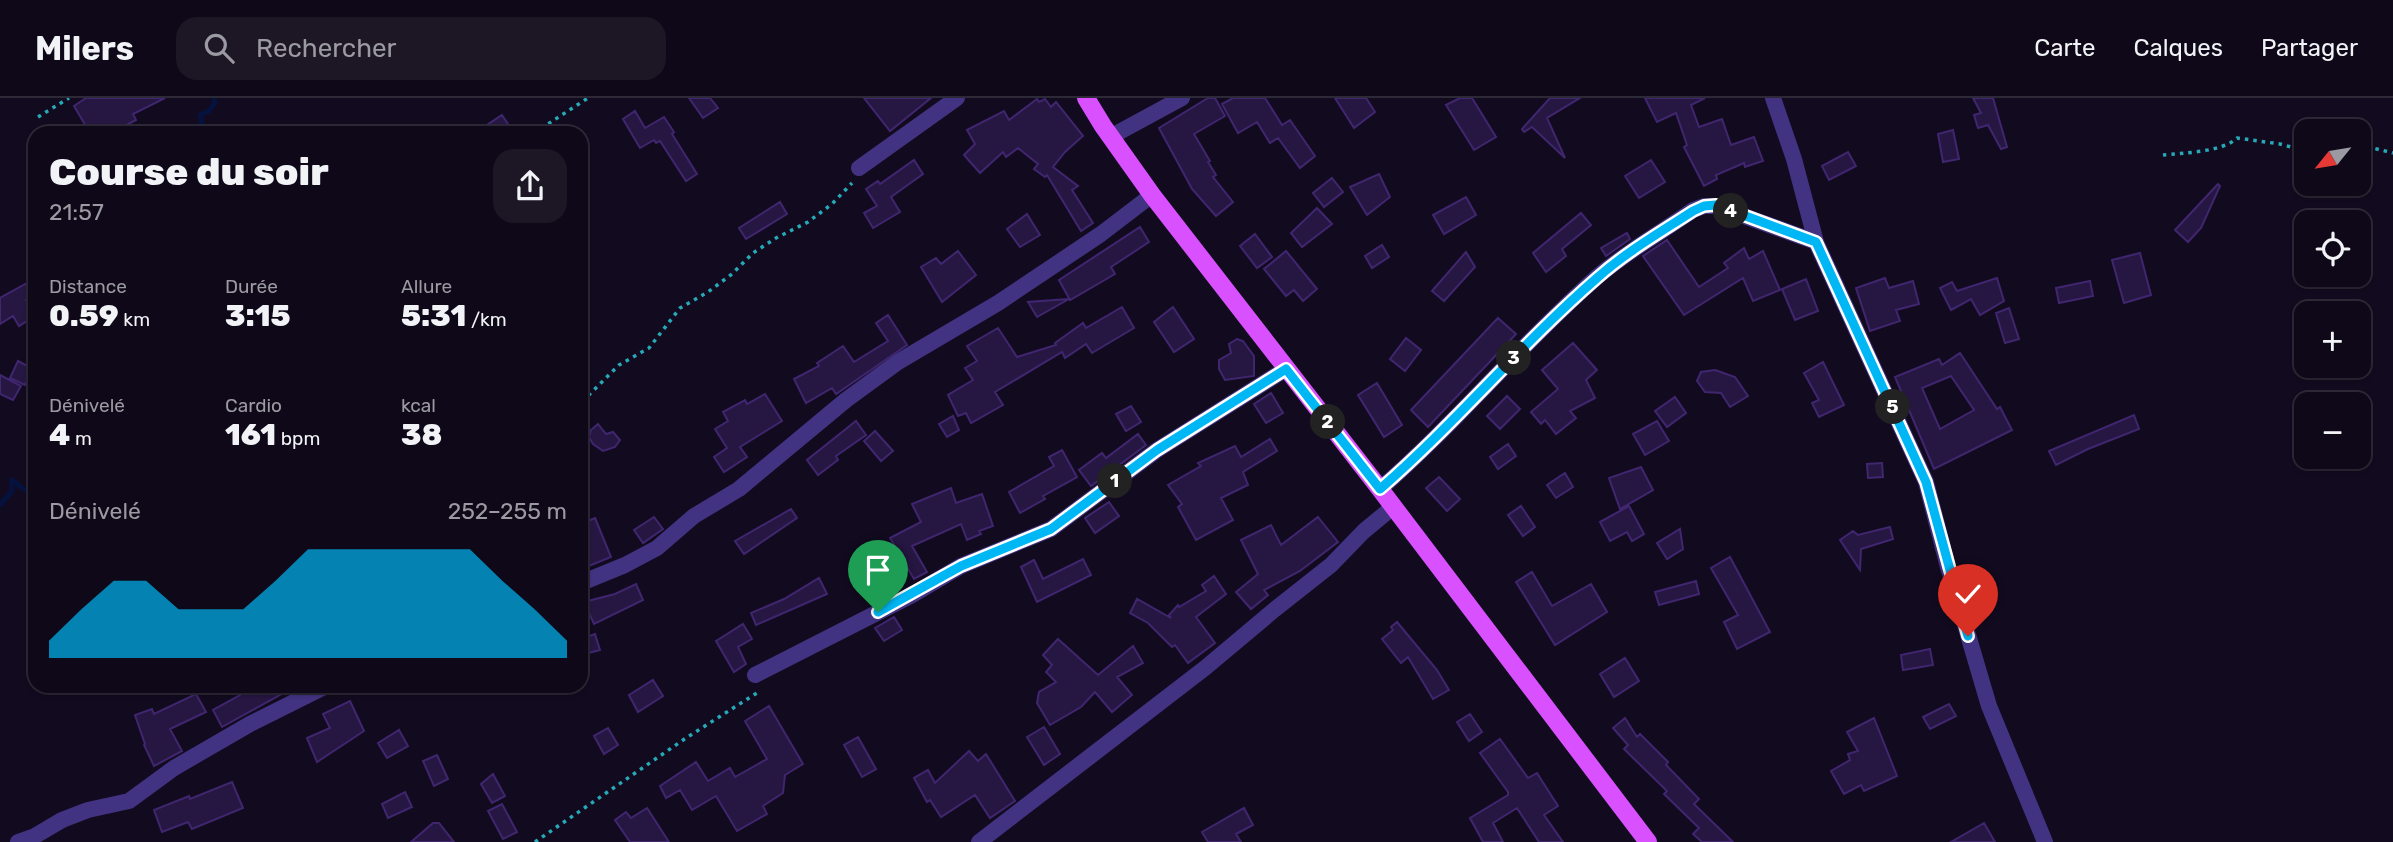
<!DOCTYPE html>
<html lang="fr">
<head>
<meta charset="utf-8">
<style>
  :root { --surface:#0e0818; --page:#1c1625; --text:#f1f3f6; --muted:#9b9aa2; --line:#2e2937; --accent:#00b7f5 }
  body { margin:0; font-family:Rubik,sans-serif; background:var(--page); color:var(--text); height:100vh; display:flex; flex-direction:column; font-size:26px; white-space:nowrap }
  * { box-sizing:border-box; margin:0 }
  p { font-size:23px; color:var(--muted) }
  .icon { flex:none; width:38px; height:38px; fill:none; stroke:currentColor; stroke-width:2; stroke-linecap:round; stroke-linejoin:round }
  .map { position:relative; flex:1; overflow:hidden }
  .side { position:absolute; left:28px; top:28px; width:560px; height:567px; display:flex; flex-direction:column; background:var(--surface); border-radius:21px; box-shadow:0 2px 5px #0004,0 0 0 2px var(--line) }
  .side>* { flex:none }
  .needle { width:46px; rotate:240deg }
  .tools { position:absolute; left:2294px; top:21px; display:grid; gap:14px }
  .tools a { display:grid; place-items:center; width:77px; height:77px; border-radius:14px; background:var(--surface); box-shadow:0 2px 5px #0004,0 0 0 2px var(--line); font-size:35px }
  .pin { position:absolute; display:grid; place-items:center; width:60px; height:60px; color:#fff; margin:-72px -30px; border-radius:50% 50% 50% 0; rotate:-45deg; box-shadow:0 0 7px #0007 }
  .pin .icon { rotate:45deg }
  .km { position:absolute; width:35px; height:35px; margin:-18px; border-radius:50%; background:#222; color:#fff; font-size:19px; line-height:35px; text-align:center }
  .round { display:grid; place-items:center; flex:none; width:74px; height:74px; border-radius:21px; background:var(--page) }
  .summary { display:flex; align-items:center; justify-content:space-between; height:119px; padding:0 21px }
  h1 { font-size:38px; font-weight:800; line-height:52px }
  .stats { display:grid; grid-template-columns:repeat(3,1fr); gap:10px; height:119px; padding:7px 21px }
  .stats div { display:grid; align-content:center }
  .stats b { font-size:30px; font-weight:800 }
  .stats small { font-size:19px; font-weight:400 }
  .stats p { font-size:19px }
  .chart { height:196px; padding:14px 21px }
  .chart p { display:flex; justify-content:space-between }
  .chart svg { width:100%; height:126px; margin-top:7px; fill:var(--accent); opacity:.7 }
  header { display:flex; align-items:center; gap:42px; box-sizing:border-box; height:98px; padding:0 35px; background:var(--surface); border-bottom:2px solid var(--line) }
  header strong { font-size:33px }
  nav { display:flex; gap:38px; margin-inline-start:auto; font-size:24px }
  .search { width:490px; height:63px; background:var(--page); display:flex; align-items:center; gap:18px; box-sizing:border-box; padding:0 24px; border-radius:21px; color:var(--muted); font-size:26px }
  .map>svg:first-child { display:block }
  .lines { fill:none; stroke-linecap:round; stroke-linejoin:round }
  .stream { stroke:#06123e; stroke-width:5 }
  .building { fill:#261642; stroke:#40266f; stroke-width:2; fill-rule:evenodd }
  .path { stroke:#26aab7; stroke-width:3.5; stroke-dasharray:3.5 5; stroke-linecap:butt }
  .minor { stroke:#423382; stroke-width:16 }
  .primary { stroke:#d951ff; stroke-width:18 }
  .route-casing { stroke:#fff; stroke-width:14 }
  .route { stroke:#00b7f5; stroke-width:9 }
</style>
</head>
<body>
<header>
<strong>Milers</strong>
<div class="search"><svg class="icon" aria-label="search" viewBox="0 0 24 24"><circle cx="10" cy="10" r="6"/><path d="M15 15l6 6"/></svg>Rechercher</div>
<nav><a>Carte</a><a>Calques</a><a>Partager</a></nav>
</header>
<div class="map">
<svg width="2393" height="744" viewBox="0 0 2393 744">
  <rect width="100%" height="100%" fill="#120b20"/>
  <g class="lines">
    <path class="stream" d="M190,35L202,25L200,17L209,13L215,5L214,0
      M0,407L12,393V382L25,392L35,388"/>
  </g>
  <path class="building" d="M86,0H165L133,16L136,22L111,35H90L74,8Z
    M689,0H710L718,10L703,20Z
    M864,0H931L890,33Z
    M1208,0H1215L1225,18L1194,36L1210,63L1208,64L1216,77L1213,79L1233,104L1216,118L1192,91L1159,30Z
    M1233,0H1265L1282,27L1290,22L1315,58L1300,70L1278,40L1270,45L1257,24L1238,35L1222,6Z
    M1335,0H1366L1375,14L1354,30Z
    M1460,0H1472L1496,39L1474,52L1446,7Z
    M1550,0H1580L1547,20L1565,60L1532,29L1524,34L1522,31Z
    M1645,0H1705L1691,7L1699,29L1722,21L1731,47L1754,39L1763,63L1745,69L1744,65L1716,77L1717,81L1704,88L1684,49L1687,47L1676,15L1657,24Z
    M1973,0H1993L2007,49L2001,51L1988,27L1978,30L1974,17L1981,15Z
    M1037,1L1039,4L1045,1L1051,9L1056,4L1083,38L1065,54L1053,69L1078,88L1072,92L1093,125L1081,133L1047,77L1045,79L1034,71L1038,66L1018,50L1006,59L1003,54L980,75L964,57L975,46L967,32L1004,13L1009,22Z
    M635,13L645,30L664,19L674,34L672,36L697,76L686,83L660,43L656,45L654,42L640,50L623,21Z
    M502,17L514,35H475Z
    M1953,32L1959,61L1943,64L1938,36Z
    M1848,54L1856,68L1829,82L1822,68Z
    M914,62L923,76L891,99L900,114L873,130L864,115L877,108L866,91L878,83L880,86Z
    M1651,62L1665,84L1639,100L1625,78Z
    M1379,76L1390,99L1367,117L1350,89Z
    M1332,80L1343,94L1324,109L1313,95Z
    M2218,86L2220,88L2201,130L2188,144L2175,132Z
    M1466,99L1476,117L1444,136L1433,117Z
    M780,104L787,116L746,141L739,130Z
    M1317,110L1332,126L1302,149L1291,135Z
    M1581,115L1591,127L1562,151L1566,158L1546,174L1533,155Z
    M1027,116L1040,137L1020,149L1007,131Z
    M1140,129L1149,144L1111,169L1115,176L1070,202L1059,182Z
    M1627,135L1630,141L1606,158L1601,150Z
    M1255,136L1272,159L1257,170L1240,148Z
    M1667,142L1699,189L1728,170L1724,165L1744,150L1749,161L1763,153L1780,192L1753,203L1743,180L1684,217L1643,158Z
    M1382,147L1389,159L1372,170L1365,158Z
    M958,153L976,177L942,204L921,169L936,160L941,166Z
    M1286,153L1317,191L1303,203L1294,192L1286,198L1264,171Z
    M1466,154L1475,169L1444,203L1432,193Z
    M2140,155L2151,197L2124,205L2112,162Z
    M1885,180L1889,190L1913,183L1919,206L1896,212L1900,223L1870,233L1856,190Z
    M1997,180L2004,203L1980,217L1971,201L1951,212L1940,190L1952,184L1957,193Z
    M1806,181L1818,213L1795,222L1782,191Z
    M2090,183L2093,198L2059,205L2056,190Z
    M27,185L34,198L26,202L35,218L19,228L13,218L0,226V200Z
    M1069,201L1037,219L1028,204Z
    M1122,209L1134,230L1092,255L1086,246L1065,260L1062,254L995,294L1003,307L971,325L966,315L958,318L948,297L973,282L965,270L977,263L967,248L998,230L1017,259L1056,247L1055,245L1083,225L1086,230Z
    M1173,209L1194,241L1174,254L1154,224Z
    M2009,210L2019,241L2005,245L1996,215Z
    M888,217L907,247L836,296L832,290L806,305L794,281L819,268L817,265L843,248L854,264L888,243L876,225Z
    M1498,220L1516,236L1428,329L1411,312Z
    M1406,240L1421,252L1405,273L1390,261Z
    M1237,241L1243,243L1254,258V278L1225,282L1219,271V262L1231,255L1229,246Z
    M1573,245L1597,272L1586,282L1595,300L1570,313L1576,320L1556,336L1545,322L1541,326L1531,314L1558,291L1542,272Z
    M1960,255L1997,311L2000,309L2012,332L1934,371L1895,279L1939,261L1942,267ZM1951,278L1974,312L1940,331L1922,290Z
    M18,263L33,271L25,287L10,280Z
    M1823,264L1844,307L1819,319L1812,305L1819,302L1804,275Z
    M1715,272L1735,279L1748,298L1730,309L1721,295L1705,294L1697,283L1701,274Z
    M0,277L21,288L13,302L0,296Z
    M1377,285L1402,327L1384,339L1358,297Z
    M1271,295L1283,315L1266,325L1254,306Z
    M765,296L782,323L740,349L747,359L724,374L714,359L727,350L715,331L728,323L723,314L745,302L747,306Z
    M1507,298L1520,311L1500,331L1487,318Z
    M1675,299L1686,315L1667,329L1655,313Z
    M1131,308L1141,324L1126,333L1116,316Z
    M2134,317L2139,331L2088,351L2056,367L2049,353Z
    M953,318L959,332L947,339L939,326Z
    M856,323L866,337L836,358L838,362L818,377L807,362Z
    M1657,323L1669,343L1645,357L1633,336Z
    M598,326L606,336L613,334L620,342L615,349L603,353L593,346L589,339L591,332Z
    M875,333L893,353L881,363L864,343Z
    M1138,336L1146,347L1091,388L1079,372L1102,355L1106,360Z
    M1270,341L1277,353L1243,374L1248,387L1221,400L1233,422L1196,442L1178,409L1182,406L1168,387L1201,368L1198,365L1235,348L1241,359Z
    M1508,346L1516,358L1498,371L1490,359Z
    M1062,352L1077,379L1043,398L1045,401L1020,415L1009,394L1054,368L1049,359Z
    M1882,365L1883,379L1868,380L1867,366Z
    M1641,369L1653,392L1620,411L1609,380Z
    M1565,375L1573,389L1556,400L1547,387Z
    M1439,379L1460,401L1447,413L1426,390Z
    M951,390L956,405L982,396L993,428L979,433L981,436L967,442L961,426L912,448L927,474L914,481L890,440L921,424L912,406Z
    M1109,404L1119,418L1095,435L1085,420Z
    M1521,408L1535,429L1523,438L1508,417Z
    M1629,408L1644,436L1632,443L1627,434L1610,443L1600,424Z
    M791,411L797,420L744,456L735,443Z
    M654,419L663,431L643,445L634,432Z
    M1318,419L1338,444L1300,473L1264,492L1268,497L1251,511L1236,494L1258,476L1241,442L1271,427L1281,447Z
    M595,420L611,459L584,470L581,462V426Z
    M1890,429L1893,441L1861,451L1860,472L1840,442L1853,433L1858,437Z
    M1680,431L1683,451L1667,461L1657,445Z
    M1730,459L1770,534L1737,551L1724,524L1738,517L1711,470Z
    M1083,461L1091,477L1037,504L1021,469L1034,462L1043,481Z
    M1532,474L1552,508L1591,486L1607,514L1555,547L1516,484Z
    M1214,478L1226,496L1196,519L1215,545L1188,565L1175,547L1172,549L1148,525L1130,515L1137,501L1171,520L1169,517L1178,507L1179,509L1206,493L1202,487Z
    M819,480L827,496L756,527L751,515L784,501Z
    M1696,483L1699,496L1659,507L1655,494Z
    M636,486L643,502L594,526L584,504L615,496Z
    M894,519L902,532L884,543L875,530Z
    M1397,524L1437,572L1449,592L1433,601L1408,559L1401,565L1382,541L1393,532L1391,529Z
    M743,526L752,541L738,549L746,566L734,574L716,543Z
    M595,536L600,552L581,557V541Z
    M1058,541L1098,577L1133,548L1143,565L1117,579L1132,597L1112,614L1095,594L1081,609L1050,627L1037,605L1039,594L1056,584L1046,574L1052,567L1043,557Z
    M1930,551L1933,567L1903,572L1901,557Z
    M1625,560L1639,583L1614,599L1600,576Z
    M653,582L663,598L638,614L629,597Z
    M250,588H296L222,629L213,612L240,597L239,594Z
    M196,596L206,614L170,631L182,653L154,668L144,647L145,646L135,617L152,611L154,616Z
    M350,603L364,633L317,664L307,640L330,630L323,616Z
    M1949,606L1956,618L1930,631L1923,619Z
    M769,608L803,666L785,677L783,695L763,708L767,716L737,733L716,698L692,712L680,692L666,700L660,688L696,664L708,683L730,670L735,679L767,661L745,623Z
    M1470,616L1482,634L1469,643L1457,624Z
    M1625,620L1637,639L1640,636L1668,664L1666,667L1699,701L1694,706L1733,744H1702L1693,736L1699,730L1664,696L1667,693L1624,651L1628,647L1613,630Z
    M1874,620L1897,678L1864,693L1861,687L1844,696L1831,673L1850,662L1848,656L1858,653L1847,634Z
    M1044,629L1060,656L1044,667L1027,639Z
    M608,630L618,647L604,656L594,638Z
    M399,632L408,648L387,660L378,645Z
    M858,639L876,671L862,679L844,647Z
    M1500,641L1528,680L1537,675L1558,708L1544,717L1563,744H1539L1517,710L1493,725L1503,744H1483L1470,720L1508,697V694L1480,655Z
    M969,653L978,663L986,656L1015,703L990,720L975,697L941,719L930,702L927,704L914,680L928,672L935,685Z
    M437,657L448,681L434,688L423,663Z
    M493,676L505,698L492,705L481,686Z
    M232,684L243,710L192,731L188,724L162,734L154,712L189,698L190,701Z
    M405,694L412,709L388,720L382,706Z
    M502,706L517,734L503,741L488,713Z
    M647,710L669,744H630L615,722L626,714L631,720Z
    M1244,710L1253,727L1236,736L1241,744H1208L1202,734Z
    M433,725H439L454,744H411Z
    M1984,725L1995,744H1951Z"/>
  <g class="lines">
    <path class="path" d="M38,19L69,0
      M534,35L588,0
      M2359,54L2373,50L2393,55
      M2163,57C2183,55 2223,54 2237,40L2280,46L2306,53
      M581,301L586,300L619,267L649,250L680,210L708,194L732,176L753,155L776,140L808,124L832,106L852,85
      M535,744L686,640L760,593"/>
    <path class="minor" d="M1773,0L1794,61L1816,144L1926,384L1948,469L1989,608L2045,744
      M1110,39L1182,0
      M859,70L957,0
      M1380,391C1456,325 1521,246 1597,179C1626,154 1662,134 1693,112L1704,108H1716L1816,144
      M581,485L625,467L657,450L694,418L739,391L846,302L898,264L998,205L1101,136L1152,97
      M755,577L912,497L961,468L1051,431L1157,352L1286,271
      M18,744L35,738L62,722L88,712L129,703L174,670L250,626L326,588
      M979,744L1205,570L1274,512L1331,467L1364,433L1393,409"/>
    <path class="primary" d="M1086,0L1103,28L1152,97L1380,391L1648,744"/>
  </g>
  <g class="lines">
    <defs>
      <path id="route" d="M878,514L961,468L1051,431L1157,352L1286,271L1380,391C1456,325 1521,246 1597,180C1626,154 1661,134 1693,113L1704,108L1716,107L1816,144L1926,384L1968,538"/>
    </defs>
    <use href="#route" class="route-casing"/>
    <use href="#route" class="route"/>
  </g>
</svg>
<div class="tools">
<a><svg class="needle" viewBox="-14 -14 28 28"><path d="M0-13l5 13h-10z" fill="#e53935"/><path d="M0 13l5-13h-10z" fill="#9b9aa2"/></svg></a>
<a><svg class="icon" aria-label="locate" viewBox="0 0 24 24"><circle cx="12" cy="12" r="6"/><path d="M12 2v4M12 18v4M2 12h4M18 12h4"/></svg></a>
<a>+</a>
<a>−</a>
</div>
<div class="pin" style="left:878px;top:514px;background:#1e9e55"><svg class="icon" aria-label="arrive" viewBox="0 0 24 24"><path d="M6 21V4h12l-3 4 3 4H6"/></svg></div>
<div class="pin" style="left:1968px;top:538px;background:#d93025"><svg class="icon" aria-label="check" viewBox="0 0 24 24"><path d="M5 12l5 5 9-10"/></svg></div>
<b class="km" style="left:1115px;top:383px">1</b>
<b class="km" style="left:1328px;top:324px">2</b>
<b class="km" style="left:1514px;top:260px">3</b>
<b class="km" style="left:1731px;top:113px">4</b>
<b class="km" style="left:1893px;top:309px">5</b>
<section class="side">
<div class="summary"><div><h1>Course du soir</h1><p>21:57</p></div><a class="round"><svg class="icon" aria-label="share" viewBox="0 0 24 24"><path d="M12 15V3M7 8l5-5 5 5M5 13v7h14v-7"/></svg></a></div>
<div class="stats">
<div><p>Distance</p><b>0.59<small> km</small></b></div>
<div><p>Durée</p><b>3:15</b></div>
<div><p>Allure</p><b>5:31<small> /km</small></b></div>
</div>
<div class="stats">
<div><p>Dénivelé</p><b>4<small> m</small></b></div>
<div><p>Cardio</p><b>161<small> bpm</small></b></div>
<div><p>kcal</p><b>38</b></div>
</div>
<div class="chart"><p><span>Dénivelé</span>252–255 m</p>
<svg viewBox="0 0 160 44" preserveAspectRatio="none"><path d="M0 44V38L10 27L20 17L30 17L40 27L50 27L60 27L70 17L80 6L90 6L100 6L110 6L120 6L130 6L140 17L150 27L160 38V44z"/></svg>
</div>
</section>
</div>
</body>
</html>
